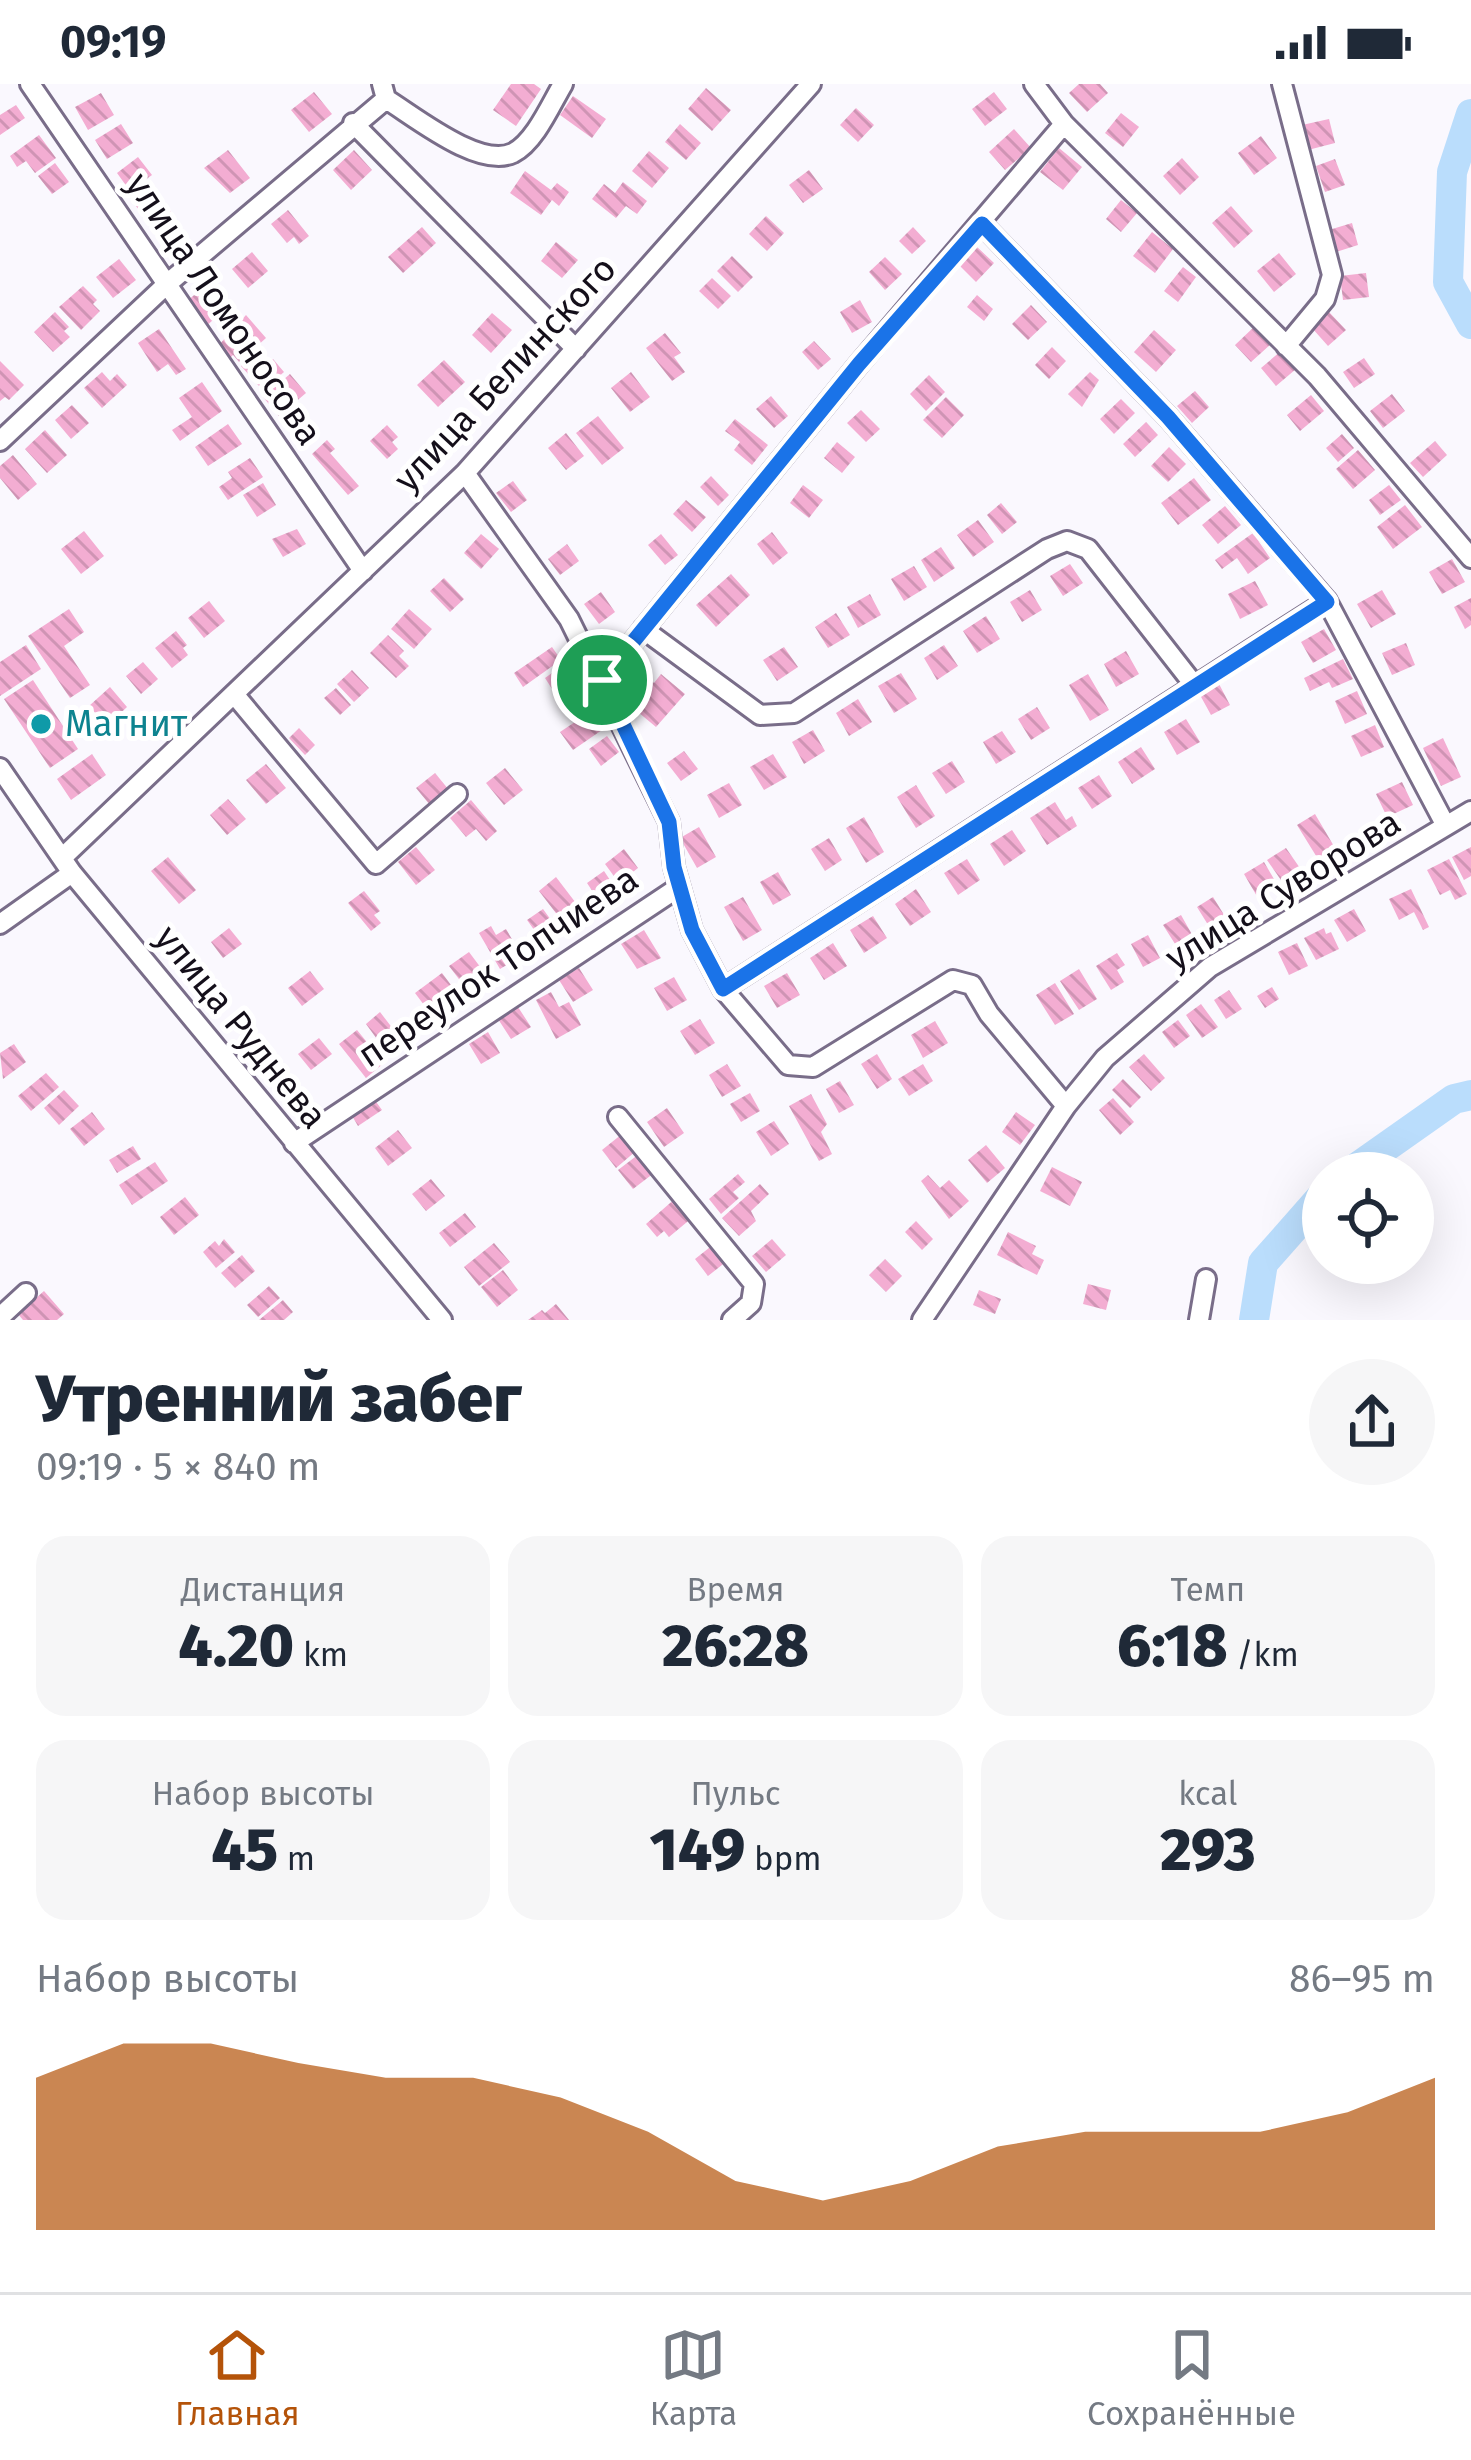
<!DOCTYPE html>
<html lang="ru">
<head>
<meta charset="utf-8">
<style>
  :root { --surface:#fff; --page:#f6f6f7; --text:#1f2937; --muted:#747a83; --line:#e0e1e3; --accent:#b45309 }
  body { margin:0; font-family:"Fira Sans",sans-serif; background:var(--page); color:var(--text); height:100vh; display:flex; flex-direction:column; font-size:45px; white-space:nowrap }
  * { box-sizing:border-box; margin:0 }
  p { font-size:39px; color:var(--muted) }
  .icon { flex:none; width:66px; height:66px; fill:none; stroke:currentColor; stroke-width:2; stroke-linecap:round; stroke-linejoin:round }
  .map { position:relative; height:1236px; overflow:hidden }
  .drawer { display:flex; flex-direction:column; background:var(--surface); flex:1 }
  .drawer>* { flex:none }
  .buttons { position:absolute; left:1302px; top:1068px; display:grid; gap:24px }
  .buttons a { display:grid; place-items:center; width:132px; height:132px; border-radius:50%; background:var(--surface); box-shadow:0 12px 48px #0002; font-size:60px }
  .pin { position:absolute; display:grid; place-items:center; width:102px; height:102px; color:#fff; margin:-51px; border:6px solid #fff; border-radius:50%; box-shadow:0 3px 12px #0007 }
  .round { display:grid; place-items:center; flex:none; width:126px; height:126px; border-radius:63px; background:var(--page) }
  .head { display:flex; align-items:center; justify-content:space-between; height:204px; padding:0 36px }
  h1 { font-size:66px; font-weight:800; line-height:90px }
  .figures { display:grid; grid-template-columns:repeat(3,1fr); gap:18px; height:204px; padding:12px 36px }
  .figures div { display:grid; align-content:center; border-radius:30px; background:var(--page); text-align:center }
  .figures b { font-size:60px; font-weight:800 }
  .figures small { font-size:33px; font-weight:400 }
  .figures p { font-size:33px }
  .chart { height:336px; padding:24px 36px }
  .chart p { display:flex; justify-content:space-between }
  .chart svg { width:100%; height:216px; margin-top:12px; fill:var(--accent); opacity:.7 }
  .status { display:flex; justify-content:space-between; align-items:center; height:84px; padding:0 60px; background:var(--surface); direction:ltr }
  .status svg { height:33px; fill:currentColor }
  .dock { display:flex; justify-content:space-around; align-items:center; height:168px; border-top:3px solid var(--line); background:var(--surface); font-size:33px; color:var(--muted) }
  .dock a { display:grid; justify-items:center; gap:6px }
  .dock .current { color:var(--accent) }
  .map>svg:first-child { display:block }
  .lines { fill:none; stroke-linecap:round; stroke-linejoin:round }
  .river { stroke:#baddfc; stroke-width:30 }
  .building { fill:url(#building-back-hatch) }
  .minor-casing { stroke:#796d89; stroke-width:24 }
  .minor { stroke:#fff; stroke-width:18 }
  .route-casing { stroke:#fff; stroke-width:24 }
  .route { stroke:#1a73e8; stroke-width:15 }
  .culture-dot { fill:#0f9aa8; stroke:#fff; stroke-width:4.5 }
  .labels { text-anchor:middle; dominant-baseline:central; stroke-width:10; stroke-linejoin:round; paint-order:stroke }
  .street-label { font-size:36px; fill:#140f1a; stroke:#fff }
  .culture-label { font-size:36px; fill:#0d838f; stroke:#fff; text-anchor:start }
</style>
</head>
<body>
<div class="status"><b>09:19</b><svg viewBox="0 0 49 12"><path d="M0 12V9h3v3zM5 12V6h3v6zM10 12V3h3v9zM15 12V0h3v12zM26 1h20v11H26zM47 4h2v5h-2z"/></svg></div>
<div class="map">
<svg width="1471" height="1236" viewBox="0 0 1471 1236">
  <defs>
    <pattern id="building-back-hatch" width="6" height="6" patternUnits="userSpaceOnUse" patternTransform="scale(3)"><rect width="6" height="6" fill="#f3add2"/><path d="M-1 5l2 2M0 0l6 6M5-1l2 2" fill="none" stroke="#cf94b4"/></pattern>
  </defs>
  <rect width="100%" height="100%" fill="#faf8fe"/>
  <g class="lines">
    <path class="river" d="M1471,30L1452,88L1448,198L1471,240
      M1349,1089L1454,1015L1471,1011
      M1254,1236L1263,1179L1323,1111"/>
  </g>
  <path class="building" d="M511,0H534L541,5L516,42L493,26Z
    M1079,0H1100L1108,9L1087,28L1069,9Z
    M706,4L731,26L712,47L688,25Z
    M314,8L332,30L309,48L291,26Z
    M994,8L1007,25L985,42L972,25Z
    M101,9L114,31L88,46L75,23Z
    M573,12L606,35L592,54L560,31Z
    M16,21L25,34L0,51V31Z
    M856,24L874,41L858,58L840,41Z
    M1121,29L1139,43L1123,63L1105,49Z
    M1329,35L1335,59L1308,66L1302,41Z
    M121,40L133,59L107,75L95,56Z
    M680,40L701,59L686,76L665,58Z
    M1014,45L1031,64L1005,86L989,68Z
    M39,51L56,74L35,89L26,77L17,83L10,72Z
    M1261,52L1277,74L1254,91L1238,69Z
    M1059,64L1082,83L1063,106L1040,88Z
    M228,66L250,94L230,109L204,84Z
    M354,66L372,86L351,106L333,86Z
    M649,67L669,84L652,104L632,87Z
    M138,73L152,91L130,107L117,89Z
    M1182,74L1199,93L1180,111L1163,92Z
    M1335,75L1345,101L1325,108L1316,82Z
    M55,79L69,98L52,110L38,92Z
    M809,86L823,105L803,119L789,101Z
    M525,87L551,106L557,99L569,108L559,122L552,116L541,131L510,109Z
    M623,98L647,117L637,130L626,122L616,134L592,115L604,100L615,109Z
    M157,109L171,128L150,142L136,122Z
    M1121,116L1137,129L1121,148L1106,135Z
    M1231,122L1253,147L1234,164L1212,139Z
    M288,126L309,152L299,160L294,153L287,159L271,140Z
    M766,132L784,149L767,167L749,150Z
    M1352,139L1358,161L1336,168L1329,146Z
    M422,143L436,159L403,189L388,173Z
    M913,143L926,157L912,170L899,157Z
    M1152,148L1173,165L1155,189L1133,172Z
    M556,158L578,176L562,194L541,177Z
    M976,162L994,179L976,198L958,180Z
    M252,168L268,187L248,204L232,185Z
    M1279,169L1296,190L1274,208L1257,187Z
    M732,172L753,193L738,208L717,187Z
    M885,173L902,190L885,206L869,188Z
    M119,175L136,196L113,214L96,193Z
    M1183,183L1196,193L1178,218L1164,207Z
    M1366,189L1369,213L1343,216L1340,192Z
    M712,194L731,212L718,225L699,207Z
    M83,202L97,216L93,220L100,227L81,246L59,223Z
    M201,205L208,213L215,208L228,223L205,243L185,219Z
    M977,211L993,225L984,237L967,223Z
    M860,216L872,238L852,249L840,228Z
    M1031,221L1047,238L1028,256L1012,240Z
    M55,228L69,243L64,247L70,253L53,268L34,248Z
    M1329,228L1346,246L1328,262L1312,244Z
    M492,229L512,246L491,269L472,251Z
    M246,231L266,254L239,278L233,271L229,275L218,262Z
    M1255,242L1271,260L1251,278L1235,261Z
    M159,245L186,285L176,291L168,280L157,288L138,259Z
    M1154,246L1176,266L1156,288L1134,268Z
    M665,249L681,269L674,273L685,288L672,297L646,264Z
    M814,257L831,275L818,286L802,268Z
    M1052,263L1066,277L1049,295L1035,281Z
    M258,267L269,279L273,275L284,288L277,294L273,290L259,302L241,282Z
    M1281,267L1296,285L1276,302L1261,284Z
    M1364,274L1375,290L1354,304L1343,288Z
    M444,276L465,298L438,323L417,301Z
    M0,277L24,301L9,316L5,313L0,317Z
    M102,288L110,297L117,290L127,301L102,324L84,304Z
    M631,288L650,313L630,328L611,304Z
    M1090,288L1099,296L1082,323L1068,310Z
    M290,290L306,309L279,332L263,313Z
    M929,291L945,308L926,327L910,310Z
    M202,298L222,327L180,357L172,346L192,333L179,314Z
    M1195,307L1209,323L1192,339L1177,322Z
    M1392,310L1405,327L1383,344L1370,327Z
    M1311,311L1324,327L1300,347L1287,331Z
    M771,312L788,332L774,344L756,325Z
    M946,313L964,331L942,354L923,336Z
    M1121,315L1135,329L1114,350L1100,335Z
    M72,321L89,339L71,355L55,336Z
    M861,326L880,345L866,358L847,339Z
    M598,332L624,364L602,381L576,349Z
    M735,335L768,361L752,381L734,366L740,358L725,347Z
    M1146,338L1158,351L1135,373L1123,360Z
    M228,340L242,360L208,382L195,363Z
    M387,341L398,353L392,358L398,365L387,375L370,357Z
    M45,346L67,371L47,389L25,365Z
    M566,349L584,372L566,386L548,364Z
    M1342,350L1354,364L1338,378L1326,364Z
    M327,356L335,365L330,369L359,402L348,411L312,370Z
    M1435,357L1447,371L1423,393L1410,379Z
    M837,358L855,373L842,389L824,374Z
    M1169,363L1186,380L1168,398L1151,382Z
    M1358,366L1375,386L1353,405L1336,385Z
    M13,371L37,400L18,416L0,394V382Z
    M250,374L263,393L228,416L219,403L232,394L228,388Z
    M711,392L729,411L718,422L700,403Z
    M1194,394L1211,416L1178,441L1161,419Z
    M513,397L527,416L511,428L496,409Z
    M263,399L276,421L257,433L243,411Z
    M803,401L823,416L809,434L790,419Z
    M1389,401L1401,416L1380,431L1369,416Z
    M686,416L706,433L692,448L673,430Z
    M1001,419L1017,438L1002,450L987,431Z
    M1405,421L1422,443L1393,465L1377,443Z
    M1225,422L1241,441L1218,460L1202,441Z
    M978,436L994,458L973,473L957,451Z
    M297,445L306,460L283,473L272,455Z
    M84,447L104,472L81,490L61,465Z
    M772,448L788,469L773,481L757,460Z
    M1253,449L1270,474L1248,490L1237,474L1222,485L1215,476Z
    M481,450L499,465L481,485L464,469Z
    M661,450L678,471L665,481L648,461Z
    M567,460L579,477L560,491L548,475Z
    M941,463L955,484L934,498L921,476Z
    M1452,475L1465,498L1442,510L1429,488Z
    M1070,480L1083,499L1063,512L1050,492Z
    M914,482L927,503L904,517L891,495Z
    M731,490L750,511L716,543L696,521Z
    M444,494L464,515L450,528L430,507Z
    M1255,497L1268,521L1240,535L1228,510Z
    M1030,506L1042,526L1022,538L1010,518Z
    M1382,506L1396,530L1371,544L1357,520Z
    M601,508L615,528L599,540L584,520Z
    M870,510L881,531L858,544L847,523Z
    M1471,514V541L1465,545L1454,523Z
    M209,517L225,537L204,554L188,534Z
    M69,525L84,548L64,562L90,601L70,614L28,552Z
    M409,525L432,545L414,565L391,545Z
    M836,529L850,551L828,564L815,543Z
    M986,532L1000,555L977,569L963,547Z
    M1324,545L1336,566L1313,579L1301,558Z
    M176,547L187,561L183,564L188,571L172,584L155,564Z
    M388,551L404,567L399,572L409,582L396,594L370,569Z
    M1406,559L1415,581L1392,591L1382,569Z
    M26,561L41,585L0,612V578Z
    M944,561L958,582L937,596L924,574Z
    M552,563L561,576L523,603L514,589Z
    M784,563L798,583L777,597L763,576Z
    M1126,567L1139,590L1116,603L1104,580Z
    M1343,575L1353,595L1332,604L1329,598L1310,607L1304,594Z
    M143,578L158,595L141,610L126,592Z
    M563,581L575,598L556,611L545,594Z
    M352,586L369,604L354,618L337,600Z
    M901,589L917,615L894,629L878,602Z
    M661,590L685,610L656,643L626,618L647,593L654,599Z
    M1088,590L1109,626L1090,637L1069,601Z
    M33,596L78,665L50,684L4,615Z
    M1219,600L1230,621L1211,631L1200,611Z
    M110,603L127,623L107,642L89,622Z
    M336,604L351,621L340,631L324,614Z
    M1357,607L1367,630L1345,640L1335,617Z
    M858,615L872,638L849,652L836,629Z
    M1037,623L1050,644L1031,656L1018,635Z
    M590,628L602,646L573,666L560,648Z
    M1186,635L1200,658L1177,671L1164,648Z
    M1375,641L1384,663L1361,673L1351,652Z
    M299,644L315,661L305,671L289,654Z
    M813,646L825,667L804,680L792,658Z
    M1002,647L1016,668L996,680L983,658Z
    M607,652L619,668L601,682L589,665Z
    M1443,654L1461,693L1441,702L1423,664Z
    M1141,663L1155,685L1132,700L1118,678Z
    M684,667L698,685L681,697L667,679Z
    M92,670L106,691L71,716L57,695Z
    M773,670L787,693L764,706L750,683Z
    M952,677L965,698L946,710L932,689Z
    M266,680L286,704L266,720L246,696Z
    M505,684L523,706L504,721L486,699Z
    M435,689L449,706L430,721L416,704Z
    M1099,691L1112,712L1092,725L1078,704Z
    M1402,698L1413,721L1387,733L1376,710Z
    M729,699L742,721L719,734L707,711Z
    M916,701L935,732L916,744L897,713Z
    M228,715L246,735L227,751L210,731Z
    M471,716L497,747L486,757L476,745L466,753L450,734Z
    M1055,718L1066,736L1072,732L1077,742L1047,761L1030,734Z
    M1315,730L1335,764L1318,775L1297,741Z
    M864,733L884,768L866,779L846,744Z
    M699,743L716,773L697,784L680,754Z
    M1012,746L1026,767L1004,782L990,760Z
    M829,754L842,776L825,787L811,765Z
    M416,763L435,786L416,801L398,778Z
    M1471,763V792L1464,796L1452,773Z
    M1286,764L1302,787L1283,799L1267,776Z
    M624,765L638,784L619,799L605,780Z
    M168,773L196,806L179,820L151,787Z
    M967,775L980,796L958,811L944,789Z
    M1449,775L1467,810L1455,816L1450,806L1440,811L1427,786Z
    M1264,778L1278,802L1258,814L1244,790Z
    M604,787L616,805L599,817L587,799Z
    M778,788L791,811L773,821L760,798Z
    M556,793L582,827L565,841L539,807Z
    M916,805L931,828L910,842L895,820Z
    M1411,805L1429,843L1423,846L1414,828L1399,836L1389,815Z
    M364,807L380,827L374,831L381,839L371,847L348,819Z
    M743,813L762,846L743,857L724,823Z
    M1213,813L1226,834L1210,844L1197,823Z
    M543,825L556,843L540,854L527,836Z
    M1354,825L1366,847L1347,858L1334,836Z
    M1181,831L1194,854L1177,863L1163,841Z
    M873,832L887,854L864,869L850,846Z
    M491,842L496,851L506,845L522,872L500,885L479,849Z
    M229,844L242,860L223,874L211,858Z
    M1324,844L1326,850L1331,848L1339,865L1316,876L1304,854Z
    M644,846L661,874L637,885L621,860Z
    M1148,851L1160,874L1143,883L1131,860Z
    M833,859L847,882L824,896L810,874Z
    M1297,859L1308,882L1289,891L1278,868Z
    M469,868L487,892L468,907L449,882Z
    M1117,869L1125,881L1117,886L1124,898L1111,906L1096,882Z
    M579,884L593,906L573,918L559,896Z
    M1079,885L1097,915L1079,926L1060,897Z
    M310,887L324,905L302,922L288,904Z
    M442,889L460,913L433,933L415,909Z
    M787,889L800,911L777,924L764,902Z
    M674,893L687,916L667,927L654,904Z
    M1055,899L1074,930L1055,941L1036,911Z
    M1272,903L1279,915L1265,924L1257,912Z
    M1229,906L1242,925L1226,935L1214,916Z
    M551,908L559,923L569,918L581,941L556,955L536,916Z
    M1201,920L1218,943L1202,954L1186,931Z
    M518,923L531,943L511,955L498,935Z
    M380,928L400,954L385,966L366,940Z
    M700,935L715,959L695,971L680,947Z
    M1178,936L1190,952L1174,964L1162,948Z
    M935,937L948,959L923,974L911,951Z
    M357,946L384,979L366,994L339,960Z
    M488,948L500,969L481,980L469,960Z
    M319,954L332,970L311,986L298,970Z
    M14,960L26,978L3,995L0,969Z
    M877,970L892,995L877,1005L861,980Z
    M1144,970L1165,994L1151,1007L1129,983Z
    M727,980L741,1002L722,1013L709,991Z
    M923,980L933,997L909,1012L898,995Z
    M46,989L59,1003L31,1027L18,1012Z
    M1123,995L1141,1013L1130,1024L1112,1006Z
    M840,997L854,1021L839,1029L826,1005Z
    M64,1006L79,1022L59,1041L44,1024Z
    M750,1009L760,1027L741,1038L730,1020Z
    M811,1010L827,1040L821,1048L832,1070L819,1077L789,1022Z
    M1113,1014L1134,1038L1120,1051L1099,1026Z
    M374,1015L382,1026L358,1042L351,1030Z
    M667,1024L684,1049L664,1063L647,1038Z
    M92,1028L105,1045L84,1062L70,1045Z
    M1016,1028L1035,1041L1020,1061L1002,1048Z
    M774,1037L789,1060L771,1072L756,1048Z
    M398,1046L412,1064L388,1082L375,1064Z
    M622,1050L636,1067L616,1084L602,1066Z
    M986,1061L1005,1084L987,1099L968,1076Z
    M133,1062L141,1075L117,1089L109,1076Z
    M639,1070L654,1089L633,1105L618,1086Z
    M155,1078L168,1097L132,1121L119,1101Z
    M1052,1083L1082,1098L1070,1122L1040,1107Z
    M738,1090L745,1098L733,1108L739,1114L721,1130L709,1115Z
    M928,1091L940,1104L949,1096L969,1117L949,1135L921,1097Z
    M431,1095L445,1112L426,1127L412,1110Z
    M760,1100L769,1110L751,1127L756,1137L739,1152L722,1134Z
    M185,1113L199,1131L174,1151L160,1133Z
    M677,1113L693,1133L669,1153L664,1147L657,1153L646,1140Z
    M465,1129L476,1143L450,1163L439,1149Z
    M916,1137L933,1155L922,1166L905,1148Z
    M1008,1148L1036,1162L1032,1170L1044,1176L1037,1191L997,1171Z
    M224,1155L235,1168L216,1184L203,1168L215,1157L219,1162Z
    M772,1155L786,1171L766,1188L752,1172Z
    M494,1159L510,1178L479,1202L464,1183Z
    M714,1160L727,1177L708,1192L695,1175Z
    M242,1171L255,1187L235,1204L221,1189Z
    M885,1175L902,1192L886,1208L869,1191Z
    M503,1186L518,1206L497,1223L481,1203Z
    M1088,1200L1111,1206L1106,1226L1083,1220Z
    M269,1202L280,1214L258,1233L247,1221Z
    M979,1206L1001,1215L995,1230L973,1221Z
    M44,1207L64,1230L57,1236H23L18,1230Z
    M283,1216L293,1228L284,1236H259Z
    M556,1220L569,1236H528L542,1226L545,1229Z"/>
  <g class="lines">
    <defs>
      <path id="minor" d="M30,0L363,487
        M382,0L386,15C414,32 479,85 513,69C535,58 551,20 563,0
        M1034,0L1064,40L1317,292L1471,474
        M1282,0L1332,191L1325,215L1286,262
        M353,39L576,265
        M982,140L1168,333L1327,517L1446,742
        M0,357L167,200L386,15
        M465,389L569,535L669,738L674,783L692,846L723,905L788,981L813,983L953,896L972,901L989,930L1066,1022
        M643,545L760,631L794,629L1047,465L1067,457L1088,465L1195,602
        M602,596L859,280L1064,40
        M234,610L376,780L457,710
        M0,684L72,789L442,1236
        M62,774L465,389L811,0
        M0,840L72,789
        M723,905L1327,517
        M618,1033L754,1200L751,1219L732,1236
        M294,1059L679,803
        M0,1233L26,1209
        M922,1236L1066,1022L1105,974L1210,883L1471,727
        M1199,1236L1206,1195"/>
    </defs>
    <use href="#minor" class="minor-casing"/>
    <use href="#minor" class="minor"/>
  </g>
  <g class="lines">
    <defs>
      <path id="route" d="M982,140L1168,333L1327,518L723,905L692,846L674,783L669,738L602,596L859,280Z"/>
    </defs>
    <use href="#route" class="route-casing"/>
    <use href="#route" class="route"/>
  </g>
  <circle class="culture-dot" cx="41" cy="640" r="12"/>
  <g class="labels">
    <g class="street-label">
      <text transform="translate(224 225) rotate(56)">улица Ломоносова</text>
      <text transform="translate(505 290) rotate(-47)">улица Белинского</text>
      <text transform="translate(1283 806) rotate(-32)">улица Суворова</text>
      <text transform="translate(498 883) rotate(-34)">переулок Топчиева</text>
      <text transform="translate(241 943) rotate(51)">улица Руднева</text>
    </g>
    <g class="culture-label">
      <text x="65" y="640">Магнит</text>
    </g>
  </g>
</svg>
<div class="buttons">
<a><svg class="icon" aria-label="locate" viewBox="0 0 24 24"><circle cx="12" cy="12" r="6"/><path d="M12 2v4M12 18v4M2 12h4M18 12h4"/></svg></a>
</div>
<div class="pin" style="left:602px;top:596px;background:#1e9e55"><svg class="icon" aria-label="arrive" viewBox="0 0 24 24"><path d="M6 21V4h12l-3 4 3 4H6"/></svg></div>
</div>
<section class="drawer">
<div class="head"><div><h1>Утренний забег</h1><p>09:19 · 5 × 840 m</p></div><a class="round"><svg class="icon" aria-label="share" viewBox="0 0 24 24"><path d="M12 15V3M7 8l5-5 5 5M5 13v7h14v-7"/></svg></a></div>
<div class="figures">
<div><p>Дистанция</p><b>4.20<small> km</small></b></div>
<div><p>Время</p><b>26:28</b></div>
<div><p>Темп</p><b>6:18<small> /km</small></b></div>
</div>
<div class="figures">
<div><p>Набор высоты</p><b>45<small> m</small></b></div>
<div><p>Пульс</p><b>149<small> bpm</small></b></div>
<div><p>kcal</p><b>293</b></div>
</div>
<div class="chart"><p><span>Набор высоты</span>86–95 m</p>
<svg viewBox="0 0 160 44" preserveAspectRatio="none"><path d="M0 44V13L10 6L20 6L30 10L40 13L50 13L60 17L70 24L80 34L90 38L100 34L110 27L120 24L130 24L140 24L150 20L160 13V44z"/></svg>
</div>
</section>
<nav class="dock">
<a class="current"><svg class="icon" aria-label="home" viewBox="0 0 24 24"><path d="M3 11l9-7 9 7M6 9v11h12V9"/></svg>Главная</a>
<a><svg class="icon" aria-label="map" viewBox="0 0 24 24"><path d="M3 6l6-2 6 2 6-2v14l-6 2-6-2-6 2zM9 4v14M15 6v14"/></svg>Карта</a>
<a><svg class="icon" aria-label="saved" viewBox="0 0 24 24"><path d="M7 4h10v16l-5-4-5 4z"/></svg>Сохранённые</a>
</nav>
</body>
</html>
